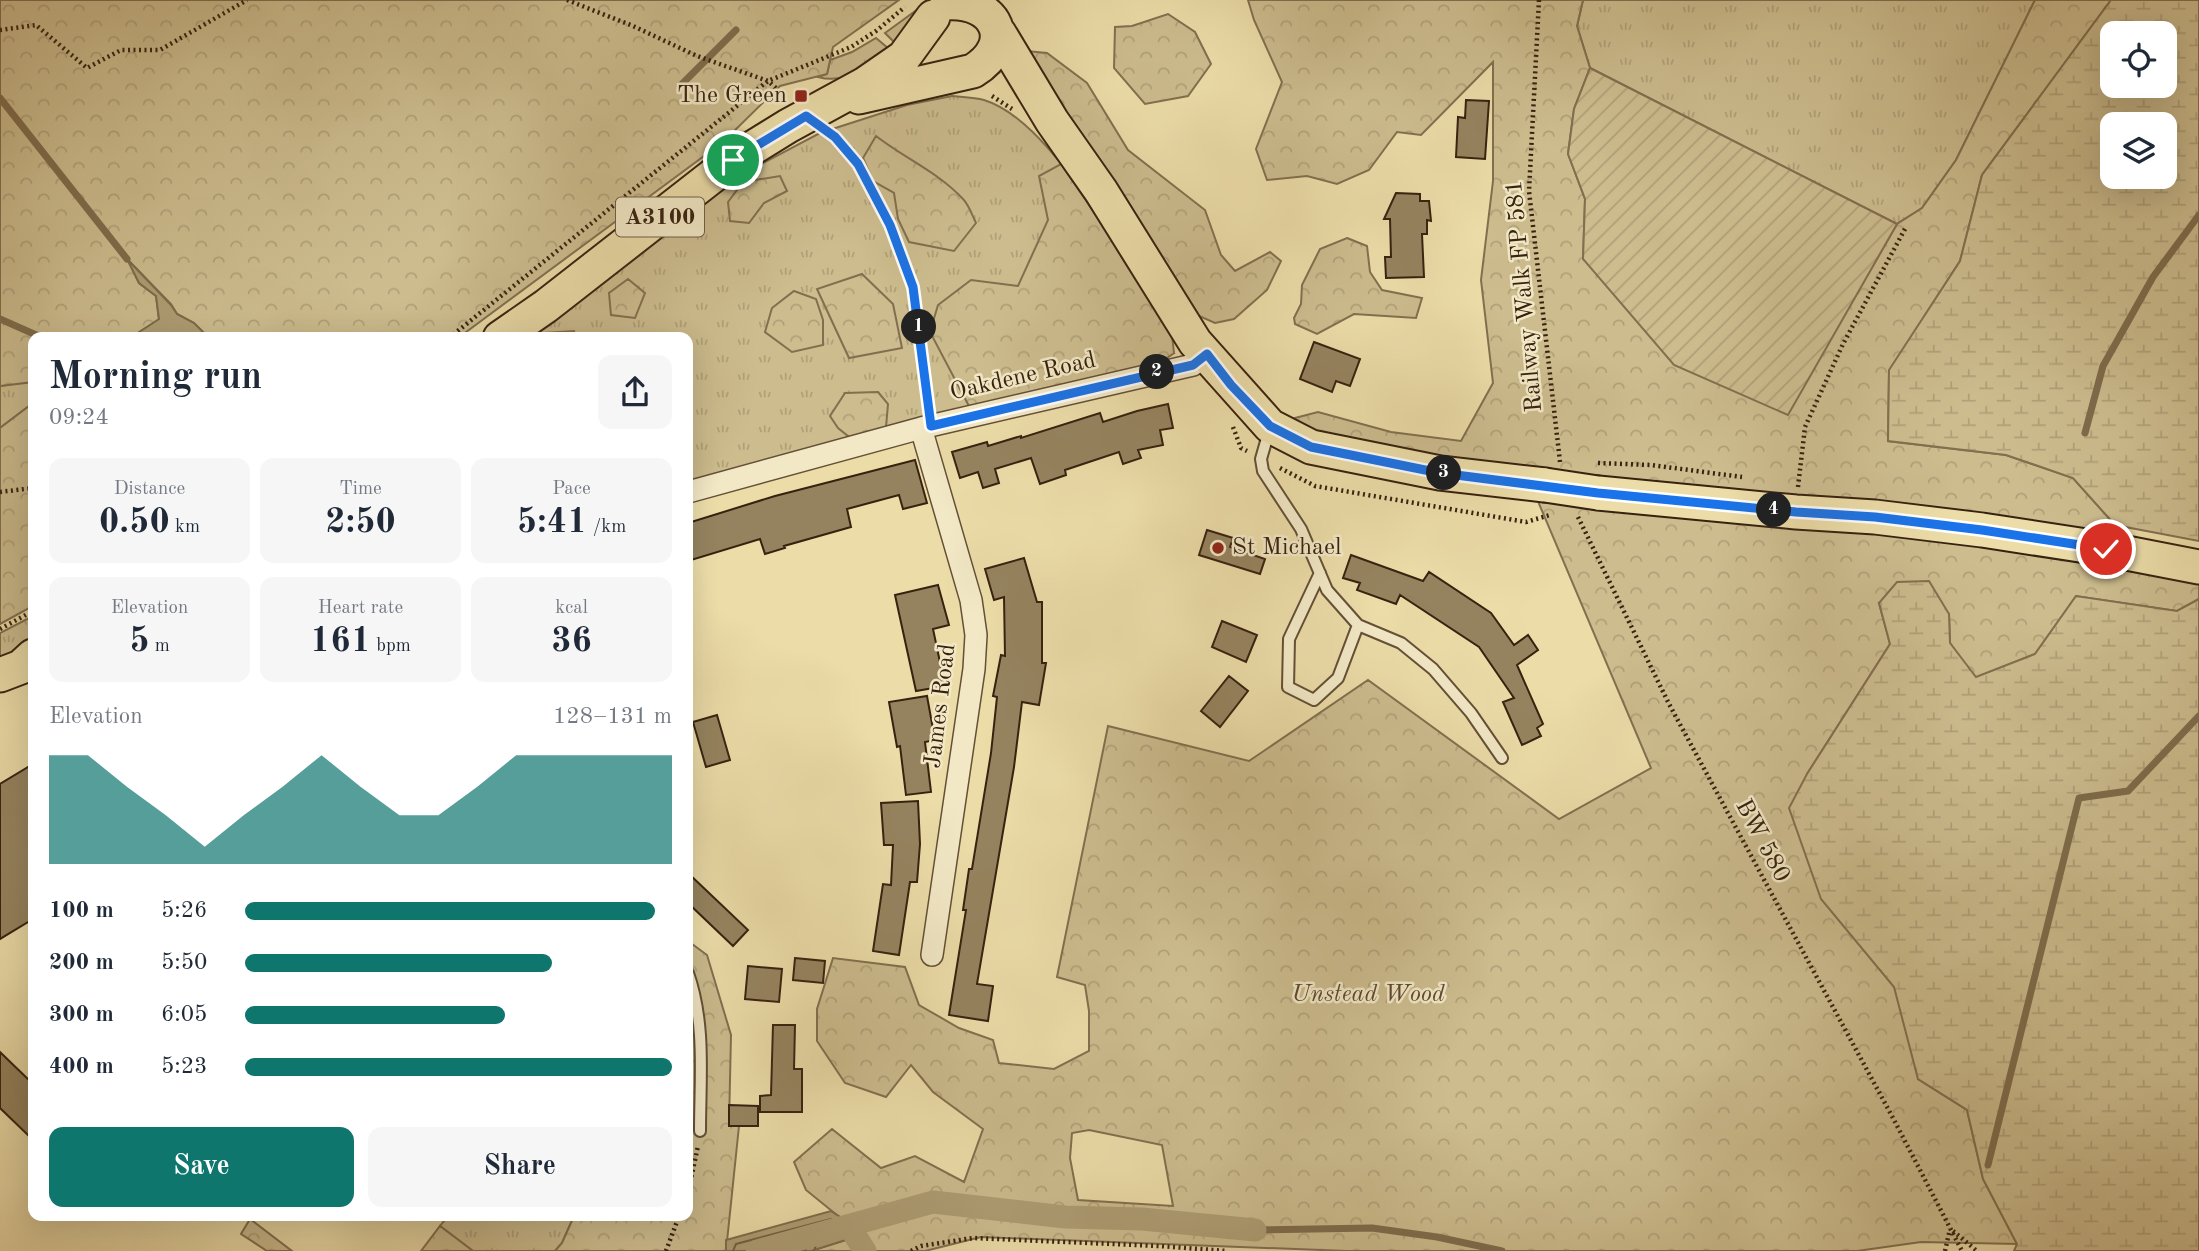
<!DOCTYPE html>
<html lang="en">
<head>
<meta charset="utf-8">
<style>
  :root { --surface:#fff; --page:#f6f6f7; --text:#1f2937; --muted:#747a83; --accent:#0f766e }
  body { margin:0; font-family:"Old Standard TT",serif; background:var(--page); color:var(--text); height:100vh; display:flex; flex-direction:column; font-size:26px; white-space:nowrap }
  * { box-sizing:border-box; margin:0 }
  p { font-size:23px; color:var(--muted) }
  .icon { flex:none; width:38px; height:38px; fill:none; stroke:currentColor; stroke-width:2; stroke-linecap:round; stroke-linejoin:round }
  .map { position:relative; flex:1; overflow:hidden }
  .drawer { position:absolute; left:28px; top:332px; width:665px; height:889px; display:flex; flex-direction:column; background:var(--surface); border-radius:14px; box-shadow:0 7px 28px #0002 }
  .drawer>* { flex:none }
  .tools { position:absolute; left:2100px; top:21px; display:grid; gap:14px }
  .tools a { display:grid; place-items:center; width:77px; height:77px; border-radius:14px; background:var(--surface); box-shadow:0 7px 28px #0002; font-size:35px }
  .pin { position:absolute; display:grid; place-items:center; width:60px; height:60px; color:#fff; margin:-30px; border:4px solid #fff; border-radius:50%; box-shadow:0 2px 7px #0007 }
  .km { position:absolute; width:35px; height:35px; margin:-18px; border-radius:50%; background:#222; color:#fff; font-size:19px; line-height:35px; text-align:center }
  .round { display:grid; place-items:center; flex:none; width:74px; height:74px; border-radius:14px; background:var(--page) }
  .overview { display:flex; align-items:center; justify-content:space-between; height:119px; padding:0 21px }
  h1 { font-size:38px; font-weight:700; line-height:52px }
  .figures { display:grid; grid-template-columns:repeat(3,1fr); gap:10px; height:119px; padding:7px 21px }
  .figures div { display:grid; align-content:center; border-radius:14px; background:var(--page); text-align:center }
  .figures b { font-size:35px; font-weight:700 }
  .figures small { font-size:19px; font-weight:400 }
  .figures p { font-size:19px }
  .chart { height:196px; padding:14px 21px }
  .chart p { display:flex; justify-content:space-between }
  .chart svg { width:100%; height:126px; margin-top:7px; fill:var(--accent); opacity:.7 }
  .button { display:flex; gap:14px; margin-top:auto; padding:14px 21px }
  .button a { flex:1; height:80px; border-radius:14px; background:var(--accent); color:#fff; font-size:28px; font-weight:700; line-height:80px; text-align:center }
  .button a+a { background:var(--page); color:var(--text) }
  ul { padding:0 21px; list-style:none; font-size:23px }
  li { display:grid; grid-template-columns:112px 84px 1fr; align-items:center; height:52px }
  li i { height:18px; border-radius:9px; background:var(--accent) }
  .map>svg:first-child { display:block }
  .grass { fill:url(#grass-tufts); stroke:#826f4f; stroke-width:2 }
  .forest { fill:url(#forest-crowns); stroke:#826f4f; stroke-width:2; fill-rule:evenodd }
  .wetland { fill:url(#wetland-marsh); stroke:#826f4f; stroke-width:2; fill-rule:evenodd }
  .garden { fill:url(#garden-furrows); stroke:#826f4f; stroke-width:2 }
  .water { fill:#ae9d74; stroke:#7e6c4c; stroke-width:2 }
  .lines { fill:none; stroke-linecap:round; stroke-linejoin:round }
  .shore { stroke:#726042; stroke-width:2 }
  .stream { stroke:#7e6c4c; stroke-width:7 }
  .canal { stroke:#ae9d74; stroke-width:23 }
  .building { fill:#95835f; stroke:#372210; stroke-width:2 }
  .service-casing { stroke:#645036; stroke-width:14 }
  .minor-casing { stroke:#645036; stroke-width:24 }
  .primary-casing { stroke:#372210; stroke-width:37 }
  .path { stroke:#372210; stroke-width:4.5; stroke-dasharray:2 3.5; stroke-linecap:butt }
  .service { stroke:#f2e8c6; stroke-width:10 }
  .minor { stroke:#f2e8c6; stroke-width:21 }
  .primary { stroke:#ebdca8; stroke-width:33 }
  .primary-bridge-casing { stroke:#372210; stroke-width:37; stroke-linecap:butt }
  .primary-bridge { stroke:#ebdca8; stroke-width:33 }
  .route-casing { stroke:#fff; stroke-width:14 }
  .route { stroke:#1a73e8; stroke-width:9 }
  .poi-dot { fill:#8f2418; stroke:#f2e8c6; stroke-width:2.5 }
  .labels { text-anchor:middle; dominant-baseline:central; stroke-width:5; stroke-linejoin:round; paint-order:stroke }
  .shield { fill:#f2e8c6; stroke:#6f5d47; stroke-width:2 }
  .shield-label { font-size:23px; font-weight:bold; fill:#372210 }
  .poi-label { font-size:24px; fill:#372210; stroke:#f2e8c6; text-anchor:end }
  .street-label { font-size:24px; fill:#372210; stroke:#f2e8c6 }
  .park-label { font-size:24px; font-style:italic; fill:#5c4830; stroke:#f2e8c6 }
</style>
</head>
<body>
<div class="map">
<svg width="2199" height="1251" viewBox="0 0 2199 1251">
  <defs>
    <pattern id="grass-tufts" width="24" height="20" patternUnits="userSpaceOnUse" patternTransform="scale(1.75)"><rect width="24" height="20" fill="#ccbc8e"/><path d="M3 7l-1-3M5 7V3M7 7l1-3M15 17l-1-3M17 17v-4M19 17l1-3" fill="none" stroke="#b0a179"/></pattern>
    <pattern id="forest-crowns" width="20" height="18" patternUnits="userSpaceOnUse" patternTransform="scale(1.75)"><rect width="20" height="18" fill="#ccbc8e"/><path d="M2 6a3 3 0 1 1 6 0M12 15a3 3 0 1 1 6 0" fill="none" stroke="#b0a179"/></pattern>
    <pattern id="wetland-marsh" width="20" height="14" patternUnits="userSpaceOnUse" patternTransform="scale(1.75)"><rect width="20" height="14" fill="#ccbc8e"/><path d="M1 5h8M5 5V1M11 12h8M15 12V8" fill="none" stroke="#b0a179"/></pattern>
    <pattern id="garden-furrows" width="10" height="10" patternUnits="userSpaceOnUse" patternTransform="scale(1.75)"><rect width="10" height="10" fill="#ccbc8e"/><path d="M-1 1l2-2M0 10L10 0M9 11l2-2" fill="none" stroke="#b0a179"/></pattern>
  </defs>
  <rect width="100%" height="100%" fill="#ebdca8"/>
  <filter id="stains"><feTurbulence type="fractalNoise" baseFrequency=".00286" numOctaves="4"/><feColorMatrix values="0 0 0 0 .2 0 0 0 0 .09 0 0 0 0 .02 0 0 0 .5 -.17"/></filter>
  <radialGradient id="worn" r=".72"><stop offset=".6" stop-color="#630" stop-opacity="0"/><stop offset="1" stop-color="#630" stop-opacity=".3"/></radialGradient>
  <path class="grass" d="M1583,0H2035L1956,160L1922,208L1897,224L1590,68L1577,26Z
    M918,9L907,39L900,48L885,33Z
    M876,38L895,54C870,66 846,85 818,77L827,74L830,60L852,52Z
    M952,96C962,97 974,97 984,100C1059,123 1138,285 1174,353L970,408L886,427L853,440L688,485V338H523L718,187L820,133L907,105Z
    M33,381V403L0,428V386Z
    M33,616C33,649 28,646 0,660V633Z
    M448,1216H574L562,1243L555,1251H473L440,1226Z"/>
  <path class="forest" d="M0,0H899L833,47L827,74L780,86L723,142L458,338H209L194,323L177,314L171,304L129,261L139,283L156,296L159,320L130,338H33V382L0,386Z
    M1248,0H1583L1577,26L1590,68L1574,109L1568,154L1585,199L1583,259L1787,414L1897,224L1922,208L1956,160L2035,0H2111L1982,175L1960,261L1889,371L1888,441L2006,455L2073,478L2115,525L2104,534L1784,496L1518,473L1327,438L1287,420L1318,412L1391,432L1461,441L1493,383L1481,280L1493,181V62L1421,135L1397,132L1369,170L1337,184L1307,176L1267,180L1256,149L1282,82L1254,20Z
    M1168,14L1195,32L1211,64L1188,96L1145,104L1114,68L1115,27L1132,26Z
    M1026,51L1047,53L1087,83L1128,150L1205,210L1221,255L1235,271L1270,252L1281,261L1267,290L1234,319L1215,323L1199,316Z
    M876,136C904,158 938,172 963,199C969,205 972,215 976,223L954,251L909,242L898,219L894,193L873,181L863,158Z
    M1061,164L1121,252L1172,335L1174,353L1156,366L970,408L930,332L938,305L971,280L1018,286L1048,220L1039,176Z
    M780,176L787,191L764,203L749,223L730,221L728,202L743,182Z
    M1347,238L1367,246L1370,272L1382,290L1422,298L1416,318L1354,314L1317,334L1295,324L1294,318L1301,304L1302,285L1320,249Z
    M862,274L893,304L902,348L849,358L817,289Z
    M628,279L645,293L635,318L611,315L609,293Z
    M794,291L816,299L823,320V345L792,352L765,332L772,308Z
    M574,331L576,338H540L544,333Z
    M878,392L888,404L886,427L853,440L838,428L830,416L845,393Z
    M33,403V606L0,624V428Z
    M1537,499L1888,531L2199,576V599L2177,611L2076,596L2035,654L1975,678L1950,643L1949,614L1879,603L1890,644L1807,774L1922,925L1918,1079L1967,1110L1983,1179L2017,1244L1921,1242L1857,1251H1347L981,1237L925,1251H811L848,1239L843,1220L806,1190L794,1162L832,1129L881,1168L915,1156L964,1182L983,1129L933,1092L911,1065L886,1097L845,1083L817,1041V1009L833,958L905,967L919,1005L959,1028L993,1040L999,1063L1054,1069L1089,1051V1011L1085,985L1057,977L1108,726L1249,761L1368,680L1559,819L1651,768ZM1089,1130L1162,1145L1173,1206L1078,1200L1070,1158L1072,1133Z
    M688,941L707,955L731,1035L729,1125L739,1126L726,1251H555L562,1243L574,1216H688V1142L692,1133L688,1121Z
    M250,1219L292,1251H267L241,1234Z
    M440,1226L473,1251H421Z"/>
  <path class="wetland" d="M2111,0H2199V541L2115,525L2073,478L2006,455L1888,441L1889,370L1960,261L1982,175ZM2112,33H2165V86H2112ZM2112,124H2165V177H2112Z
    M1929,581L1949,614L1950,643L1976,677L2035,654L2076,596L2177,611L2199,599V1251H2014L2017,1244L1983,1179L1967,1110L1918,1079L1894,987L1821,899L1789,808L1807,774L1890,644L1879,603L1897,582Z"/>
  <path class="garden" d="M1590,68L1897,224L1788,415L1674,365L1583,259L1585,199L1568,154L1574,109Z"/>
  <path class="water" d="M127,259L171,305L177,314L194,323L209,338H130L159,319L156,296L139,283Z
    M831,1211L843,1219L849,1239L811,1251H726V1240Z"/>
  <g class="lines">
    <path class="shore" d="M733,1251L736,1244L831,1219L837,1224L839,1234L817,1242L814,1251
      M745,1251L805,1235L808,1238L805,1251"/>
    <path class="stream" d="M680,86L736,30
      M0,98L127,259
      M0,319L43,338
      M2085,433L2103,366L2153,277L2199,215
      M1988,1165L2079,798L2128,791L2199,716
      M1255,1230L1372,1228L1437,1237L1502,1251"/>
    <path class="canal" d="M849,1226L865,1251
      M757,1251L933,1202L1065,1217L1142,1219L1255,1230"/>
  </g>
  <path class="building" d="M1466,100L1489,101L1485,159L1456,157L1458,117L1465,118Z
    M1396,193L1420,194V201H1429L1431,221L1427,220V234H1422L1424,277L1386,278L1385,257H1391L1390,219H1384Z
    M1314,342L1360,359L1350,386L1336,381L1332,392L1300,379Z
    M1168,404L1173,428L1160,430L1163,445L1138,450L1141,458L1123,464L1119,452L1065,470L1066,475L1040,484L1031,458L995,469L999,483L983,488L978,472L960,478L952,452L987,442L988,446L1021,436V438L1100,413L1103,422L1137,411Z
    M915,460L927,503L903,509L899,495L847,509L851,527L784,546L785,548L765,554L760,539L688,561V523L775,496Z
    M1207,530L1233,538L1230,547L1265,559L1260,574L1199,555Z
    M1351,555L1423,581L1429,572L1491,613L1514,645L1528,635L1538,650L1517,665L1543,724L1537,728L1541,736L1522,745L1503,702L1514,698L1479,647L1400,595L1396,604L1357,590L1360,583L1343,578Z
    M1024,558L1037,602H1042V663H1046L1039,705L1022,702L1014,767L977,984L993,986L988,1021L949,1015L966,910H963L969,869H972L991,753L997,697L993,696L1001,655L1005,656L1004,597L994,600L985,569Z
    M938,585L949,625L933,629L945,686L916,691L895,595Z
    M1222,621L1257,635L1246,662L1212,647Z
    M1229,676L1248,691L1220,727L1201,711Z
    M927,696L935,740L925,742L931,792L906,795L900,746L897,747L889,702Z
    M717,715L730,760L706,767L693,722Z
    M33,764V919L0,939V784Z
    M918,801L920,844L917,882H910L899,955L873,951L883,884L891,885L893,845H884L881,803Z
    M688,873L748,930L733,946L688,903Z
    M795,958L825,961L823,983L793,980Z
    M748,966L782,969L779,1002L745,999Z
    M773,1025H795L794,1069H802V1112H760V1096L771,1095Z
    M0,1052L33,1084V1140L0,1108Z
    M729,1105L758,1106V1126H729Z"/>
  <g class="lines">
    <defs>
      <path id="service" d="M1269,431L1261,459L1263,471L1301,529L1327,590L1358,625L1401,643L1433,669L1471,713L1502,758
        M1320,573L1289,639L1288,687L1314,700L1338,678L1358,625
        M688,973C706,1024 700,1078 700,1131"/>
      <path id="minor" d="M921,428L971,600L976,635L974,669L932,955
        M688,492L921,428L1193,365L1207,354"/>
      <path id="primary" d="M999,33L1052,121L1101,191L1195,342L1270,426L1311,447L1440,473L1545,485
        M859,97L973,71C1017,44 997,0 947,3
        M500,338L546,306L733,160L788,126L865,84L904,57L933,17
        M1598,493L1796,512L1875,517L1982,530L2106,549L2199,567
        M0,675L21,667L33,656"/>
    </defs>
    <use href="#service" class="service-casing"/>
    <use href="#minor" class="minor-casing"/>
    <use href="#primary" class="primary-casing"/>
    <path class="path" d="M567,0L633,26L697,56L768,81L786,97
      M1539,0L1529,191L1560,462
      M0,30L36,25L87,68L121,50H160L247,0
      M992,96L1012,109
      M831,134L858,164L890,225L913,287L929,406
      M449,338L768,81L851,47L876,31L905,7
      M1233,427L1241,448L1247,451
      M1598,463L1651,465L1742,477
      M1280,468L1315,486L1526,522L1550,515
      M1798,487L1805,427L1843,344L1906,227
      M0,492L33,488
      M1578,517L1669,704L1893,1118L1962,1251
      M0,629L33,611
      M688,1193L698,1146
      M1953,1231L1977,1251
      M666,1251L679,1216
      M911,1251L921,1246L973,1238L1159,1246L1227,1251
      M1945,1251L1950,1229"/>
    <use href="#service" class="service"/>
    <use href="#minor" class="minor"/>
    <use href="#primary" class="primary"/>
    <defs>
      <path id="primary-bridge" d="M1545,485L1598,493"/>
    </defs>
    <use href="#primary-bridge" class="primary-bridge-casing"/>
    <use href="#primary-bridge" class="primary-bridge"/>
  </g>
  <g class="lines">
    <defs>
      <path id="route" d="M733,160L806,116L835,137L858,164L890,225L913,287L931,426L1193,365L1207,354L1231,385L1270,426L1311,447L1440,473L1598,493L1796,512L1875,517L1982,530L2106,549"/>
    </defs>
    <use href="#route" class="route-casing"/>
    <use href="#route" class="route"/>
  </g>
  <g class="poi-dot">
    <rect x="794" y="89" width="14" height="14" rx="3.5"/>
    <circle cx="1218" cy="548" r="7"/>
  </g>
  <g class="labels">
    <rect class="shield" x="616" y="197.5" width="88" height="39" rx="5"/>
    <g class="shield-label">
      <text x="660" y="217">A3100</text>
    </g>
    <g class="poi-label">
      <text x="787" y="96">The Green</text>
      <text x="1232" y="548" text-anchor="start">St Michael</text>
    </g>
    <g class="street-label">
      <text transform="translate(1525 296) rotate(-95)">Railway Walk FP 581</text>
      <text transform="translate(1023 377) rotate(-13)">Oakdene Road</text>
      <text transform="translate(941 706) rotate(-83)">James Road</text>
      <text transform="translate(1762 841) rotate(62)">BW 580</text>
    </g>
    <g class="park-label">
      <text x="1368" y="995">Unstead Wood</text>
    </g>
  </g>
  <rect width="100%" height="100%" filter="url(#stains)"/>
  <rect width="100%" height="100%" fill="url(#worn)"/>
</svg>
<div class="tools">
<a><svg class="icon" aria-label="locate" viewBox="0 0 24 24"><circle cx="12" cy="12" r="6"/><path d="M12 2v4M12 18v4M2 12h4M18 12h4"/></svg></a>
<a><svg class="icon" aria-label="layers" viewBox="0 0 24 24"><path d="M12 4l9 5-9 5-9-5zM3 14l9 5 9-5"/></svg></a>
</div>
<div class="pin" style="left:733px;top:160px;background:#1e9e55"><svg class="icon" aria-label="arrive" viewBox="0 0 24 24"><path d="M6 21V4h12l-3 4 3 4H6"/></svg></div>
<div class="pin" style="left:2106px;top:549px;background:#d93025"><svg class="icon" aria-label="check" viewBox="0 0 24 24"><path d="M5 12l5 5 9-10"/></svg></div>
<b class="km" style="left:919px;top:327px">1</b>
<b class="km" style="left:1157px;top:372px">2</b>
<b class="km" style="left:1444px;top:473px">3</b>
<b class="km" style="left:1774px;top:510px">4</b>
<section class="drawer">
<div class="overview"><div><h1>Morning run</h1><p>09:24</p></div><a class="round"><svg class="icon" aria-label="share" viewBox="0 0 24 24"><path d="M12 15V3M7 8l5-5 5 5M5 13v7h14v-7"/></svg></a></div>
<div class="figures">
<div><p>Distance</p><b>0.50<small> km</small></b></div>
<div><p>Time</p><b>2:50</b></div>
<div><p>Pace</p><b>5:41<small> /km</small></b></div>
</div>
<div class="figures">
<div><p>Elevation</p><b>5<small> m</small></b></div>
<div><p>Heart rate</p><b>161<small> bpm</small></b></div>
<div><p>kcal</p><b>36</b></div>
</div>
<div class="chart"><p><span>Elevation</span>128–131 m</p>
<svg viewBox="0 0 160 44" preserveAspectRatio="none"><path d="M0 44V6L10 6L20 17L30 27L40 38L50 27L60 17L70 6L80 17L90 27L100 27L110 17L120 6L130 6L140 6L150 6L160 6V44z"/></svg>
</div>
<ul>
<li><b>100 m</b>5:26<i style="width:96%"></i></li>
<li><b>200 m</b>5:50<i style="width:72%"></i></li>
<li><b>300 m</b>6:05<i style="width:61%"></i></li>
<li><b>400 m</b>5:23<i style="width:100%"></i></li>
</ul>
<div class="button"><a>Save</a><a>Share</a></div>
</section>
</div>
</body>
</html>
